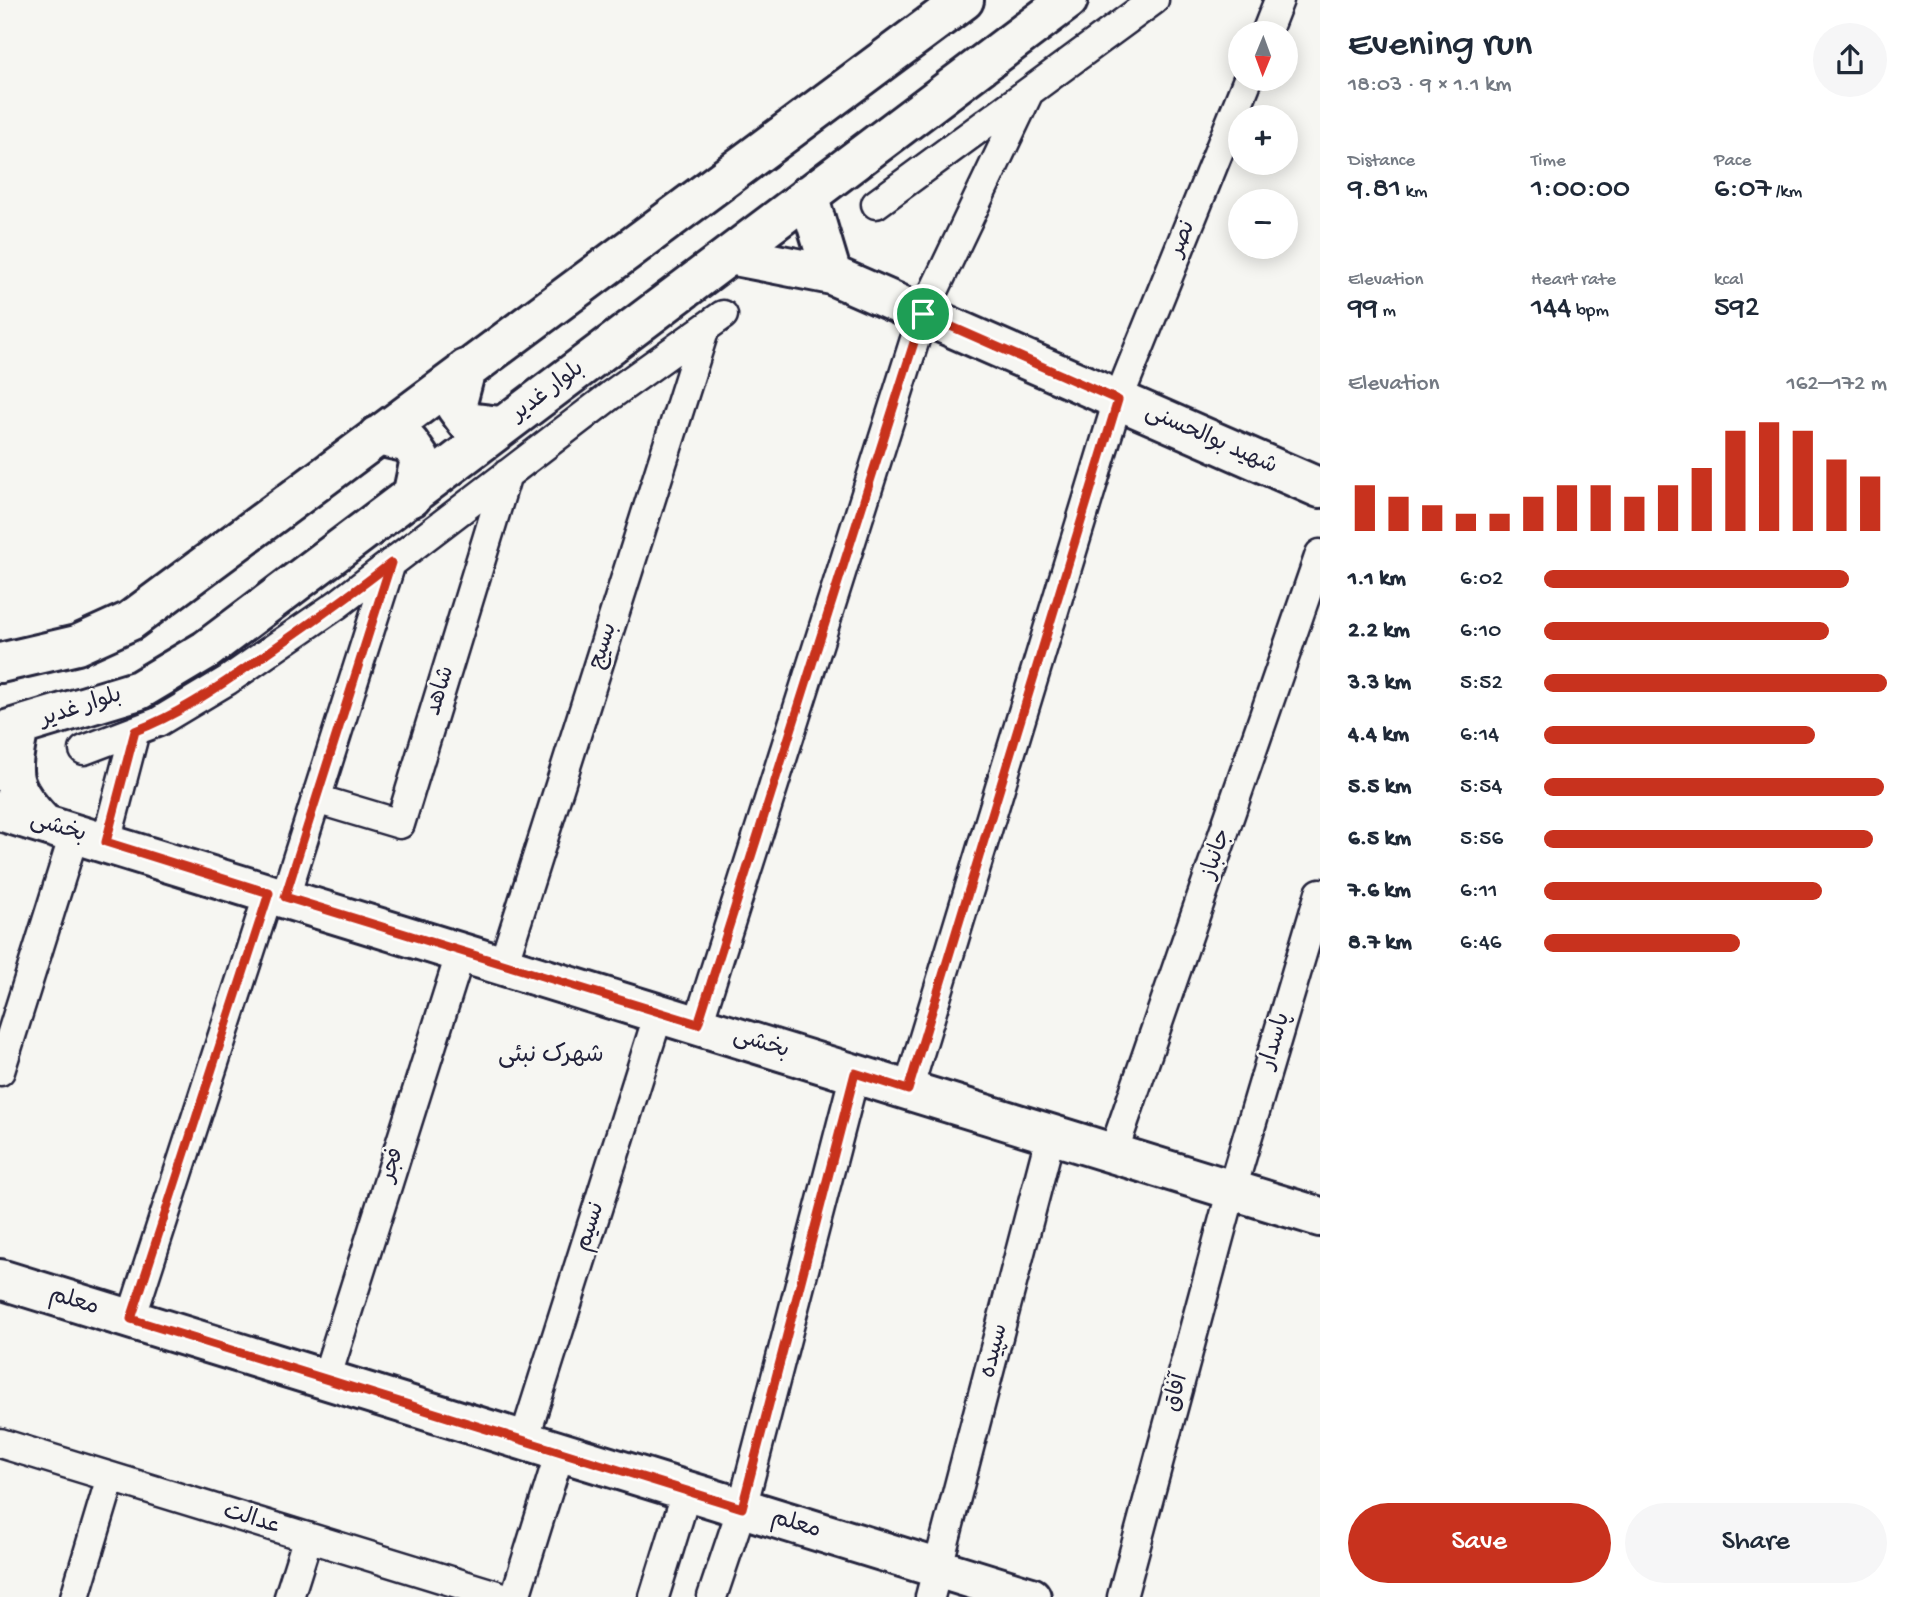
<!DOCTYPE html>
<html lang="en">
<head>
<meta charset="utf-8">
<style>
  :root { --surface:#fff; --page:#f6f6f7; --text:#1f2937; --muted:#747a83; --accent:#c8321e }
  body { margin:0; font-family:"Gochi Hand","Playpen Sans Arabic",sans-serif; background:var(--page); color:var(--text); height:100vh; display:flex; flex-direction:column; font-size:26px; white-space:nowrap }
  * { box-sizing:border-box; margin:0 }
  p { font-size:23px; color:var(--muted) }
  .icon { flex:none; width:38px; height:38px; fill:none; stroke:currentColor; stroke-width:2; stroke-linecap:round; stroke-linejoin:round }
  .map { position:relative; flex:1; overflow:hidden }
  .sheet { display:flex; flex-direction:column; background:var(--surface); width:595px }
  .sheet>* { flex:none }
  .needle { width:46px; rotate:181deg }
  .buttons { position:absolute; left:1228px; top:21px; display:grid; gap:14px }
  .buttons a { display:grid; place-items:center; width:70px; height:70px; border-radius:50%; background:var(--surface); box-shadow:0 4px 18px #0003; font-size:35px }
  .pin { position:absolute; display:grid; place-items:center; width:60px; height:60px; color:#fff; margin:-30px; border:4px solid #fff; border-radius:50%; box-shadow:0 2px 7px #0007 }
  .round { display:grid; place-items:center; flex:none; width:74px; height:74px; border-radius:37px; background:var(--page) }
  .overview { display:flex; align-items:center; justify-content:space-between; height:119px; padding:0 28px }
  h1 { font-size:38px; font-weight:600; line-height:52px }
  .metrics { display:grid; grid-template-columns:repeat(3,1fr); gap:10px; height:119px; padding:7px 28px }
  .metrics div { display:grid; align-content:center }
  .metrics b { font-size:30px; font-weight:600 }
  .metrics small { font-size:19px; font-weight:400 }
  .metrics p { font-size:19px }
  .chart { height:196px; padding:14px 28px }
  .chart p { display:flex; justify-content:space-between }
  .chart svg { width:100%; height:126px; margin-top:7px; stroke:var(--accent); stroke-width:6 }
  .action { display:flex; gap:14px; margin-top:auto; padding:14px 28px }
  .action a { flex:1; height:80px; border-radius:42px; background:var(--accent); color:#fff; font-size:28px; font-weight:600; line-height:80px; text-align:center }
  .action a+a { background:var(--page); color:var(--text) }
  ul { padding:0 28px; list-style:none; font-size:23px }
  li { display:grid; grid-template-columns:112px 84px 1fr; align-items:center; height:52px }
  li i { height:18px; border-radius:9px; background:var(--accent) }
  main { display:flex; flex:1; min-height:0 }
  .map>svg:first-child { display:block }
  .lines { fill:none; stroke-linecap:round; stroke-linejoin:round }
  .street-casing { stroke:#22223b; stroke-width:33 }
  .secondary-casing { stroke:#22223b; stroke-width:44 }
  .street { stroke:#f6f6f2; stroke-width:28 }
  .secondary { stroke:#f6f6f2; stroke-width:38 }
  .route-casing { stroke:#fff; stroke-width:14 }
  .route { stroke:#c8321e; stroke-width:9 }
  .labels { text-anchor:middle; dominant-baseline:central; stroke-width:5; stroke-linejoin:round; paint-order:stroke }
  .street-label { font-size:23px; fill:#22223b; stroke:#f6f6f2 }
  .neighbourhood-label { font-size:24px; fill:#22223b; stroke:#f6f6f2 }
</style>
</head>
<body>
<main>
<div class="map">
<svg width="1320" height="1597" viewBox="0 0 1320 1597">
  <rect width="100%" height="100%" fill="#f6f6f2"/>
  <filter id="ink" filterUnits="userSpaceOnUse"><feTurbulence type="fractalNoise" baseFrequency=".0143" numOctaves="2"/><feDisplacementMap in="SourceGraphic" scale="14" xChannelSelector="R" yChannelSelector="G"/><feConvolveMatrix kernelMatrix="1 2 1 2 8 2 1 2 1" color-interpolation-filters="sRGB"/></filter>
  <g filter="url(#ink)">
    <g class="lines">
      <defs>
        <path id="street" d="M1266,33L1279,0
          M876,204L1154,0
          M84,750L158,722L228,680L338,604L611,395L723,315
          M316,799L400,824L507,474
          M106,842L135,731
          M285,897L391,563
          M503,965L705,328
          M698,1024L923,314L1028,94
          M0,1071L75,832
          M908,1090L1118,400L1248,79
          M1113,1153L1320,554
          M131,1319L269,893
          M326,1379L461,952
          M524,1440L659,1013
          M0,1443L503,1597
          M75,1597L111,1477
          M289,1597L308,1537
          M515,1597L560,1452
          M654,1597L687,1491
          M712,1597L742,1508L855,1073
          M930,1597L1051,1134
          M1122,1597L1232,1189L1320,893"/>
        <path id="secondary" d="M808,195L832,275
          M730,255L832,275L1320,488
          M466,369L456,407L467,422L501,426
          M377,436L409,443L420,459L412,497
          M0,663L77,645L130,621L964,0
          M19,727C9,775 8,786 42,822
          M0,732L139,690L206,650L1068,0
          M0,811L1320,1217
          M0,1279L1031,1597"/>
      </defs>
      <use href="#street" class="street-casing"/>
      <use href="#secondary" class="secondary-casing"/>
      <use href="#street" class="street"/>
      <use href="#secondary" class="secondary"/>
    </g>
  </g>
  <g class="lines" filter="url(#ink)">
    <defs>
      <path id="route" d="M923,314L1118,400L908,1090L855,1073L742,1508L131,1319L269,893L106,842L135,731C178,715 218,687 256,661C302,629 347,598 391,563L285,897L698,1024Z"/>
    </defs>
    <use href="#route" class="route-casing"/>
    <use href="#route" class="route"/>
  </g>
  <g class="labels">
    <g class="street-label">
      <text transform="translate(1183 239) rotate(-68)">نصر</text>
      <text transform="translate(548 392) rotate(-37)">بلوار غدیر</text>
      <text transform="translate(1211 440) rotate(24)">شهید بوالحسنی</text>
      <text transform="translate(604 646) rotate(-72)">بسیج</text>
      <text transform="translate(441 691) rotate(-73)">شاهد</text>
      <text transform="translate(81 708) rotate(-18)">بلوار غدیر</text>
      <text transform="translate(58 828) rotate(17)">بخشی</text>
      <text transform="translate(1217 854) rotate(-71)">جانباز</text>
      <text transform="translate(1276 1041) rotate(-73)">پاسدار</text>
      <text transform="translate(761 1044) rotate(17)">بخشی</text>
      <text transform="translate(393 1165) rotate(-72)">فجر</text>
      <text transform="translate(591 1227) rotate(-72)">نسیم</text>
      <text transform="translate(74 1302) rotate(17)">معلم</text>
      <text transform="translate(995 1351) rotate(-76)">سپیده</text>
      <text transform="translate(1177 1393) rotate(-75)">آفاق</text>
      <text transform="translate(252 1520) rotate(17)">عدالت</text>
      <text transform="translate(796 1525) rotate(17)">معلم</text>
    </g>
    <g class="neighbourhood-label">
      <text x="551" y="1056">شهرک نبئی</text>
    </g>
  </g>
</svg>
<div class="buttons">
<a><svg class="needle" viewBox="-14 -14 28 28"><path d="M0-13l5 13h-10z" fill="#e53935"/><path d="M0 13l5-13h-10z" fill="#747a83"/></svg></a>
<a>+</a>
<a>−</a>
</div>
<div class="pin" style="left:923px;top:314px;background:#1e9e55"><svg class="icon" aria-label="arrive" viewBox="0 0 24 24"><path d="M6 21V4h12l-3 4 3 4H6"/></svg></div>
</div>
<section class="sheet">
<div class="overview"><div><h1>Evening run</h1><p>18:03 · 9 × 1.1 km</p></div><a class="round"><svg class="icon" aria-label="share" viewBox="0 0 24 24"><path d="M12 15V3M7 8l5-5 5 5M5 13v7h14v-7"/></svg></a></div>
<div class="metrics">
<div><p>Distance</p><b>9.81<small> km</small></b></div>
<div><p>Time</p><b>1:00:00</b></div>
<div><p>Pace</p><b>6:07<small> /km</small></b></div>
</div>
<div class="metrics">
<div><p>Elevation</p><b>99<small> m</small></b></div>
<div><p>Heart rate</p><b>144<small> bpm</small></b></div>
<div><p>kcal</p><b>592</b></div>
</div>
<div class="chart"><p><span>Elevation</span>162–172 m</p>
<svg viewBox="0 0 160 44" preserveAspectRatio="none"><path d="M5 44V28M15 44V32M25 44V35M35 44V38M45 44V38M55 44V32M65 44V28M75 44V28M85 44V32M95 44V28M105 44V22M115 44V9M125 44V6M135 44V9M145 44V19M155 44V25"/></svg>
</div>
<ul>
<li><b>1.1 km</b>6:02<i style="width:89%"></i></li>
<li><b>2.2 km</b>6:10<i style="width:83%"></i></li>
<li><b>3.3 km</b>5:52<i style="width:100%"></i></li>
<li><b>4.4 km</b>6:14<i style="width:79%"></i></li>
<li><b>5.5 km</b>5:54<i style="width:99%"></i></li>
<li><b>6.5 km</b>5:56<i style="width:96%"></i></li>
<li><b>7.6 km</b>6:11<i style="width:81%"></i></li>
<li><b>8.7 km</b>6:46<i style="width:57%"></i></li>
</ul>
<div class="action"><a>Save</a><a>Share</a></div>
</section>
</main>
</body>
</html>
